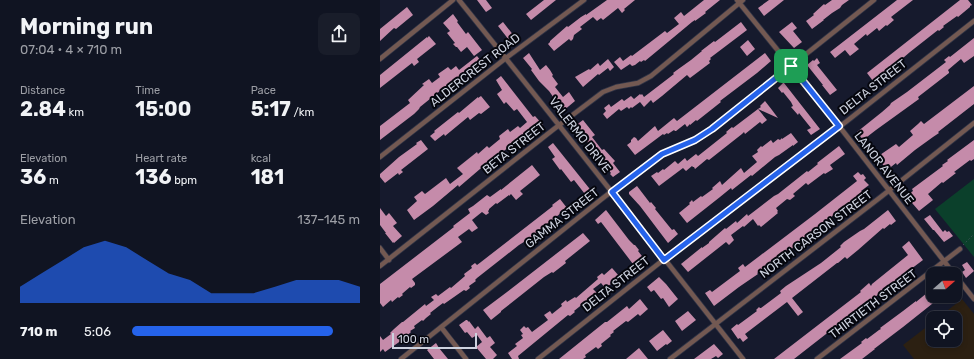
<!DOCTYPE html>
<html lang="en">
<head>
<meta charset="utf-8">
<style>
  :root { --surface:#101422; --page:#191d2a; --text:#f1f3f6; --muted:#9c9ea5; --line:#303340; --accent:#2563eb }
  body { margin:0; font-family:Rubik,sans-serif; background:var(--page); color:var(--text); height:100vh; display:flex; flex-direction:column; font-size:15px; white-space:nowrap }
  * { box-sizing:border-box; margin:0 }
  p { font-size:13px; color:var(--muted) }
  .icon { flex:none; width:22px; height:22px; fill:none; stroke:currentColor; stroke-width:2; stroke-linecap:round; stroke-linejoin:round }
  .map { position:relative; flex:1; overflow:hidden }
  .side { display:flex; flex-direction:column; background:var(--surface); width:380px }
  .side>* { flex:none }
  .needle { width:26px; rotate:69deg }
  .buttons { position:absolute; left:546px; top:267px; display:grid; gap:8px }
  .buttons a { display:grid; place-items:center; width:36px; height:36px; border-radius:8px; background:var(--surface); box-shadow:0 2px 6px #0003,0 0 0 1px var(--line); font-size:20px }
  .scale { position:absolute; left:12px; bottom:10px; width:85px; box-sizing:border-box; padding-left:4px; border:2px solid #cdd2df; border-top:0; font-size:11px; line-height:14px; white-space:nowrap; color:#cdd2df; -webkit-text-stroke:3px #05060d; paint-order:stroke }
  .pin { position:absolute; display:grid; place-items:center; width:34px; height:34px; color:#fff; margin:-17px; border-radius:8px; box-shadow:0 2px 6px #0006 }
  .round { display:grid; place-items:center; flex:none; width:42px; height:42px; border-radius:8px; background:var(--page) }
  .overview { display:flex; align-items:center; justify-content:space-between; height:68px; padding:0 20px }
  h1 { font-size:22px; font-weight:700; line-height:30px }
  .metrics { display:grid; grid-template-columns:repeat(3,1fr); gap:6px; height:68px; padding:4px 20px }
  .metrics div { display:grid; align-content:center }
  .metrics b { font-size:20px; font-weight:700 }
  .metrics small { font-size:11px; font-weight:400 }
  .metrics p { font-size:11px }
  .chart { height:112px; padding:8px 20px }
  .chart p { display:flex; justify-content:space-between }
  .chart svg { width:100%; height:72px; margin-top:4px; fill:var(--accent); opacity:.7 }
  ul { padding:0 20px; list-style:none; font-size:13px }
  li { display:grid; grid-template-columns:64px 48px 1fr; align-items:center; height:30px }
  li i { height:10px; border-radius:5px; background:var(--accent) }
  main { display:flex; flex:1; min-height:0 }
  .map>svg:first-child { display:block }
  .education { fill:#2c2012 }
  .green { fill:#0b402b }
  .building { fill:#c58baa }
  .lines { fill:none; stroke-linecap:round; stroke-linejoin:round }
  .street-casing { stroke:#303446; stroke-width:6 }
  .path { stroke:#575b6c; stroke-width:1; stroke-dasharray:1 3; stroke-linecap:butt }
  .street { stroke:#735952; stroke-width:4.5 }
  .route-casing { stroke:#fff; stroke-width:8 }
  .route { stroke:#2563eb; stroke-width:5 }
  .labels { text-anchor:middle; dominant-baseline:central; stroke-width:4; stroke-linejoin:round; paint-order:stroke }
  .street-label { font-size:12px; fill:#cdd2df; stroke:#05060d }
</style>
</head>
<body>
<main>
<section class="side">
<div class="overview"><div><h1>Morning run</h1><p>07:04 · 4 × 710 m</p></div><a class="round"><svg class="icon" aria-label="share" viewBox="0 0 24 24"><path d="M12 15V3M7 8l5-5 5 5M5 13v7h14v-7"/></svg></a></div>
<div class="metrics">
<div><p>Distance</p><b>2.84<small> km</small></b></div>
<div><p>Time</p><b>15:00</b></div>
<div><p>Pace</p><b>5:17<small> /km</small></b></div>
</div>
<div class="metrics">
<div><p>Elevation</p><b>36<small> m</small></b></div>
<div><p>Heart rate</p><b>136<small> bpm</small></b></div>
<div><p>kcal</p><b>181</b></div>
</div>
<div class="chart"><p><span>Elevation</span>137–145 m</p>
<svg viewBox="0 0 160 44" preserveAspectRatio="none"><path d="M0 44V34L10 26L20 18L30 10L40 6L50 10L60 18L70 26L80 30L90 38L100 38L110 38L120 34L130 30L140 30L150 30L160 34V44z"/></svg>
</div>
<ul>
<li><b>710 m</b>5:06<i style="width:88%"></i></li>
</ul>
</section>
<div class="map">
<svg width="594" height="359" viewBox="0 0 594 359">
  <rect width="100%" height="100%" fill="#161a2d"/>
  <path class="education" d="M582,299L594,314V359H534L523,345L553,322V340H575V318H558Z"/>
  <path class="green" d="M594,179V257L555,209Z"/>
  <path class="building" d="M97,0H106L112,8L106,12Z
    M164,0H176L151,20L146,14Z
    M227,0H255L244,9L245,10L242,13L238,8L223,20L221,18L217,21L213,17L200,27L202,29L194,35L193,39L191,41L189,39L174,51L168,44L170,42V41L187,26L188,27L201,17L206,14V15Z
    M324,0H340L325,12L326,13L315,21V20L312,22L294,37L265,61L264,60L261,62L260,61L255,65L252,66L250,64L241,70L234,62L240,57L243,61L251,55L252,56L285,31L287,33L299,24L294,18L301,12L304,16Z
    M389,0H404L384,16L378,8Z
    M452,0H469L462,5L460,8L452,13L443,20H444L432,29L426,21L434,15L433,14L444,4L445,5Z
    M517,0H533L511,17L514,20L507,26L506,25L499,31L497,28L487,36L486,34L474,44L479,49L470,56L465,50L455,58L450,52Z
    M580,0H588L592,5L590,6V7L578,17L577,16L563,26L564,27L559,31L558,30L530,52L523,58L524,60L519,63L518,62L515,64L493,81L487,73Z
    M27,7L33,15L16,29L14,28L0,41V29Z
    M73,14L78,21L77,22L86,34L88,32L102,50L94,56L87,47L81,52L77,47H76L73,44L75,43L67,33L70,31L63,23Z
    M123,22L134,36L129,40L118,26Z
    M361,22L367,30L330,58L331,59L329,61L330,63L310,78L307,75L282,96L273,103L271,100L264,107L260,102L252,108L251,107L249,109L247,107L241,111L239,109L227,119L223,114L226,111L224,108L229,104L231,107L242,99L244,101L251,96L254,99L260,94L261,95L262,94L264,97L294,74L293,73L297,70L311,60L322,51H321L334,41L335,42Z
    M412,22L417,28L413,31L422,42L414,48L399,32Z
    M49,36L56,44L37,59L39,62L34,66L32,63L0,88V75L47,37V38Z
    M594,38V56L584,63L581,59L575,64L568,70L569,72V73L538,97L539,99L496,130L483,140L477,132L502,112L510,105L511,103L527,92L566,62L564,60L569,56L570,57Z
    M368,40L375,49L367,56L360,47Z
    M149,53L160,70L166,65L170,70L173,75L172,76L178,84L175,87L183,97L189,92L195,101L183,111L169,91L159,81L151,70L152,69L143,58Z
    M385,53L391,61L377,73L340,101L341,102L317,121L316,120L310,125V124L307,127L305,124L296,131H295L294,130L288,134L287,133L284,135L283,134L255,155L247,145L251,142V140L254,137L256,138L258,141L275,126L278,131L294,118L297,121Z
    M97,56L101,61L61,90L40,107L39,109L34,114L0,140V126L30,103L28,100L44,85L42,84L49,79L52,83L60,77L58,74L68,67L71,70L76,66L79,70Z
    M437,58L440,63L437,65L457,90L450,95L442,85H443L427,65L433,60L434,61Z
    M228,59L234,67L230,71L228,68L219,75L218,74L203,87L195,77L209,69L210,70L218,63L220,66Z
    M121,76L153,117L155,116L163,125L152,134L149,130L140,137L141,138L100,169L79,187L78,185L53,206L34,220L27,210L37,201L34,197L42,191L45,194L66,178L70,184L83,174L77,168L97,152L98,154L107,146L109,148L120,139L119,136L128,129L130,132L138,126L140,128L147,122L137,109L134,111L126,102L124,104L117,94L122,90L116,80Z
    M403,83H404L440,129L431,135L427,130L431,128L419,113L418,115L411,107L413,106L411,102L403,92L402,93L398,88Z
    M594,86V104L558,132L559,133L553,137L535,150L517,165L516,163L507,170L497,157L516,144L519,147L533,135L530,131L538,124L541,121L544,124Z
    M101,96L110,107L101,114L99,113L90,120L88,117L65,136L64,134L55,141L50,136L55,132L54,131L78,112L79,113L98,97V98Z
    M385,101L392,110L398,118L378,109L381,107L380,106Z
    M378,109L387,120L382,124L380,122L365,134L364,132L362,134L329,160L327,159L315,169L314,167H313L312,166L306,171L303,168L279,186L271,176L277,172L278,173L283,169L284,170L295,161L298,164L305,158L307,161L316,154L318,156L347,133L346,132L352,127L353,128Z
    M203,120L215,135L212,137L222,150L224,149L235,161L233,163L240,172L233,177L230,174L231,173L195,126Z
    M411,133L418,142L413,146V145L399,155L395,157L372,176L371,175L352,190L351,188L340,197L307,223L299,213L310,204L309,203L312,200L313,202L321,196L322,197L333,189L332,188L340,181L342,185L361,168L364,173L377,162L372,156L378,152L377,150L381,146L382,147L391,140L393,143L398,139L400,140L402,138V139Z
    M41,140L48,149L21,170L23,172L19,175L18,173L5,183L0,177V174L19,157L37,144L36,143Z
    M594,140V159L591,161L590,160L574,172L576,173L563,183L562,182L548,194L553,200L539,211L526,196L533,191L532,189L563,166L562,165L568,161L567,160Z
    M173,143L213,193L208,198L194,180L191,182L181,169L180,170L172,159L175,157L168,147Z
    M459,146L465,154L450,165L453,169L445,174L444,173L428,185L426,183L413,194L415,196L410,200L407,199L396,208L398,211L397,212L398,213L381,227L379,225L378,226L373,219L364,227L363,226L351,235L354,240L349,245L346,242L308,272L301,264L322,247V248L329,243V242L345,228L346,229L356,221L357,223L367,214L368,216L394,196L398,194L427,171L428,172L438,164L437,163Z
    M152,165L160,175L140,191L143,194L136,200L131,194L129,196V195L117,204L116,203L109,209V210L108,211L109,213L106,215L102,212L92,220L98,228L92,232L89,229L78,237L82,242L32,279L35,283V285L31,288L30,287L23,293L22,294L23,295L19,298L18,297L12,302L11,300L3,307L0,303V284L74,227L73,226L90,213L88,209L93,206L107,195L110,197L121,189V190Z
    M478,172L481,175L483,174L486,178L484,180L489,185L481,191L482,192L439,227L440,228L435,231L434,230L419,242V243L414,247L393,263L392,262L377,273L378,274L359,287L334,306L325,293L330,290L332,292L360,271L358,268L363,264L365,267L435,214L477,181L473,176Z
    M257,186L270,203L271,202L276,208L275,209L292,230L294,229L298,234L288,243L260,206L249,194V192Z
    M180,199L187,208L176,217L158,231L157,234L139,245L97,278L95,280L96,281L89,286L90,288L86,291L84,290L64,304L63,303L59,306L50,313L51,314L46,318L43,321L42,320L34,326L35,328L30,331L31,332L22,340L5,352L3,349L0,352V336L3,340L11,334L10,333L14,329L22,322H23L45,304L46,306L54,300L51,297L56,294L58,296L70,287L71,288L85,276L84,274L92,268L91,266L95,263L97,265L101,262L173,206L172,205Z
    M0,208L6,216L9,213L17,223L13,226L22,236L14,243V242L13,243L5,233H6L0,225Z
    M226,210L249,240L254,245H255L259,250L258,251L265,260L256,268L221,222L218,224L215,220Z
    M508,210L516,221L511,225L510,224L504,229L503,228L478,250L467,259L465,257L458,263H457L412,298L423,312L418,316L407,302L365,334L368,338L363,342L360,338L358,339L351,329L357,324L358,325L377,311L376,310L379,307L380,308H381L401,293L400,291L406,286L441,263L461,247L460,246L464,242L480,231L484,229Z
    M550,215L563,232L565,230L567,232L569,231L573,236L564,242L554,230H553L544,219Z
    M203,233L210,241L185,261L186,263L173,273L172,272L164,277L121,311V312L111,320L103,310L127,292Z
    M529,241L543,260L531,269V268L517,281L512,285L511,284L500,293L495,297L474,313H473L414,359H394L481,292L480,291L489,283L491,286L492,284L528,255L522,247Z
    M587,262L594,271L586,278L582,272L585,270L582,265Z
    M232,268L239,276L230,283L231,284L225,288L221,283L213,289L217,293L209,299L210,300L205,304L204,303L194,311L195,312L190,316L188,315L138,356L139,359H132L128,353L137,346L135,344L143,338L141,335L143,334L140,330L144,326L146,328L148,327L152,332L168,320L164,315L170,311L172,314L182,306L181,304L186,300L187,302L195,297L196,298L218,279L217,277L222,273L224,275Z
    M279,277L286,284L298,299L289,307L283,298L281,299L274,290L271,292L267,287Z
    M553,288V296H562L523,327L494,349H495L482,359H460L482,343L481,342L486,338L487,339L499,330L501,329L500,328L523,311L536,301V302Z
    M260,299L268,309L260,316L258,314L248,322L246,321L233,331L234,332L230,335L231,336L221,344L222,346L218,349L216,347L205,355L206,357L203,359H179L225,322H227L247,306L249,309Z
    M308,311L316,320L302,331L295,321Z
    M86,320H87L89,322V321L95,329L98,326L107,338L110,336L115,343L110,347L117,355L113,359H106L96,347L102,342L97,335L92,338L87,332L85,333L79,325Z
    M283,330L292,341L287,345L286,344L277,351L269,341Z
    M56,343L59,348L68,359H54L47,350Z
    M334,344L343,354L338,358L336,356L331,359H314Z
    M259,348L268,359H246Z"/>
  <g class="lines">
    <defs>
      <path id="street" d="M79,0C175,119 269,239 363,359
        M357,0L459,126L574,274
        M0,59L73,0
        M0,157L126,58L204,0
        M0,248L9,260
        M0,266L174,129L223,92L236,87L258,83L271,76L363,0
        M575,275L594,299
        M61,327L86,359
        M21,359L223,198L281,154L315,140L332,129L494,0
        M158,359L292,253L467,121L594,21
        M290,359L502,196L594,123
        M437,359L580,249"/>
    </defs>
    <use href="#street" class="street-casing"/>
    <path class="path" d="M583,245L594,234"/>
    <use href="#street" class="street"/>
  </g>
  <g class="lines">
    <defs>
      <path id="route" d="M411,66L459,126L284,260L232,192L282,154L315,140L332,129Z"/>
    </defs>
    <use href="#route" class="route-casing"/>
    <use href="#route" class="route"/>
  </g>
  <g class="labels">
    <g class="street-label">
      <text transform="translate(95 70) rotate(-38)">ALDERCREST ROAD</text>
      <text transform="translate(493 87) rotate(-38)">DELTA STREET</text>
      <text transform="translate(200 135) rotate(52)">VALERMO DRIVE</text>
      <text transform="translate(134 148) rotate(-38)">BETA STREET</text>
      <text transform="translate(504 168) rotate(52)">LANOR AVENUE</text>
      <text transform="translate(182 218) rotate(-38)">GAMMA STREET</text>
      <text transform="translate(436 234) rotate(-37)">NORTH CARSON STREET</text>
      <text transform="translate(236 284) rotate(-38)">DELTA STREET</text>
      <text transform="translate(493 304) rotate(-37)">THIRTIETH STREET</text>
    </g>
  </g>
</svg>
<div class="buttons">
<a><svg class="needle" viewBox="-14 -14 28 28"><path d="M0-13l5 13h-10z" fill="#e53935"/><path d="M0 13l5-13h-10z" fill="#9c9ea5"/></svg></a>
<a><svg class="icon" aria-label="locate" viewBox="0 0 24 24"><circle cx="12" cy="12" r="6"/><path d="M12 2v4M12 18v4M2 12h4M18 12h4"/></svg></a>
</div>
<div class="scale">100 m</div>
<div class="pin" style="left:411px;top:66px;background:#1e9e55"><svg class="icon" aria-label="arrive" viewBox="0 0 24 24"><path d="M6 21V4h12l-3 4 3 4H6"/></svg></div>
</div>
</main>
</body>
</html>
